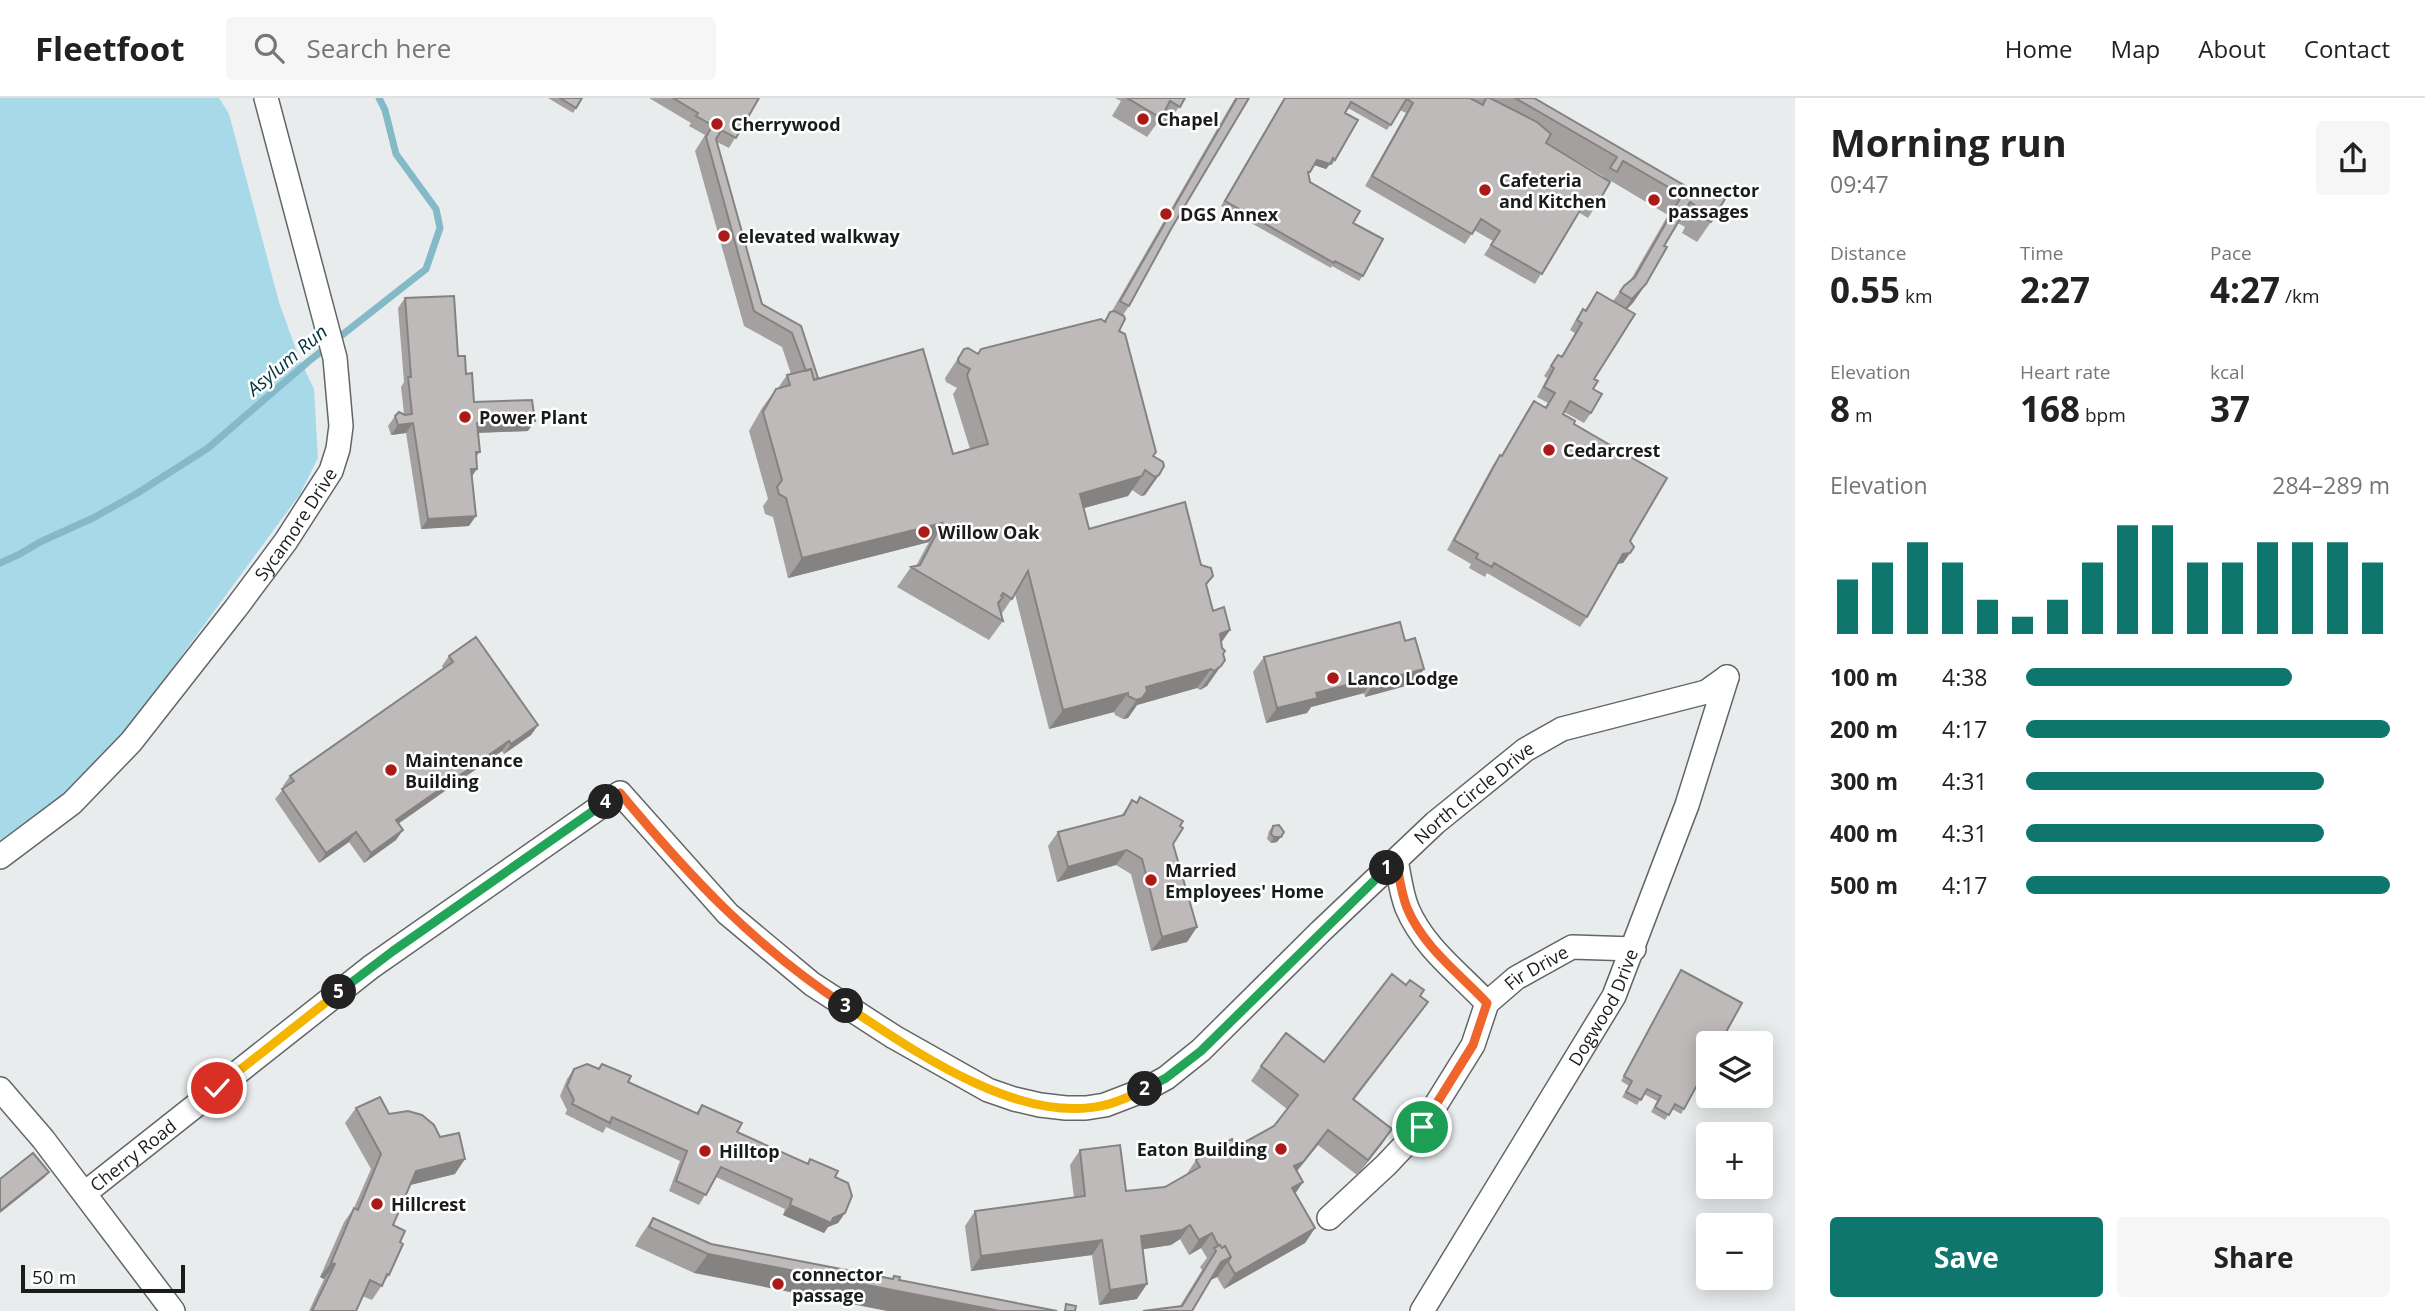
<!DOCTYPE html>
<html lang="en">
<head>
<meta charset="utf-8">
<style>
  :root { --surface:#fff; --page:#f6f6f6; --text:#222; --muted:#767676; --line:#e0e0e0; --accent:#0f766e }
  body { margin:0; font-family:"Open Sans",sans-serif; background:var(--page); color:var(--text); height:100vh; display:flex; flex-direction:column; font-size:26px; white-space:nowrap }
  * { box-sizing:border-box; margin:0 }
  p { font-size:23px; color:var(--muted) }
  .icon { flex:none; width:38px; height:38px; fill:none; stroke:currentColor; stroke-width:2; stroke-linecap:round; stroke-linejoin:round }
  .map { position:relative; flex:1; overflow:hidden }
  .sheet { display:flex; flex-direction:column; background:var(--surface); width:630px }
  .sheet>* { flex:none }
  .buttons { position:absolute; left:1696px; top:933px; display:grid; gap:14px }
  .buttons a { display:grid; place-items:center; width:77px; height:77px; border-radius:7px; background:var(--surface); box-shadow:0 4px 18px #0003; font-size:35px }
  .scale { position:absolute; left:21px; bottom:18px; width:164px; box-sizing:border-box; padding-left:7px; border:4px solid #1a1c1c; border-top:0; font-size:19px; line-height:24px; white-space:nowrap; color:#1a1c1c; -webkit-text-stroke:5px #fff; paint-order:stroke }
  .pin { position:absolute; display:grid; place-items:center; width:60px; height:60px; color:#fff; margin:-30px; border:4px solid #fff; border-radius:50%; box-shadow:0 2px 7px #0007 }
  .km { position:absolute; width:35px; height:35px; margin:-18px; border-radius:50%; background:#222; color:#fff; font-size:19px; line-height:35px; text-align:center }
  .round { display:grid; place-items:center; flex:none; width:74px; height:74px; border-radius:7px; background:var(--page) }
  .summary { display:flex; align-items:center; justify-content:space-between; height:119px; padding:0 35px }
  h1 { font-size:38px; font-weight:700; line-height:52px }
  .metrics { display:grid; grid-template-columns:repeat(3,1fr); gap:10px; height:119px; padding:7px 35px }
  .metrics div { display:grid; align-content:center }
  .metrics b { font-size:35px; font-weight:700 }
  .metrics small { font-size:19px; font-weight:400 }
  .metrics p { font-size:19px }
  .chart { height:196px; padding:14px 35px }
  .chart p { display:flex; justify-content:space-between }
  .chart svg { width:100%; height:126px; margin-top:7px; stroke:var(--accent); stroke-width:6 }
  .cta { display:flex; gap:14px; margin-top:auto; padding:14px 35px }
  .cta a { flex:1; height:80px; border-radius:7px; background:var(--accent); color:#fff; font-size:28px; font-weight:700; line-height:80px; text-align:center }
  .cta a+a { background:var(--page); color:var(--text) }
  ul { padding:0 35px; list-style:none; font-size:23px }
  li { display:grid; grid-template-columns:112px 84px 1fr; align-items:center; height:52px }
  li i { height:18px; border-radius:9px; background:var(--accent) }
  header { display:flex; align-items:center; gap:42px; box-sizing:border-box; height:98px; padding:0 35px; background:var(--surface); border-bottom:2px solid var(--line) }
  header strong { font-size:33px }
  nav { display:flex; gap:38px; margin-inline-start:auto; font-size:24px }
  .search { width:490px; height:63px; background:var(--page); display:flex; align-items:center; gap:18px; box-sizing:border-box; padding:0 24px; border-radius:7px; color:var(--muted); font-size:26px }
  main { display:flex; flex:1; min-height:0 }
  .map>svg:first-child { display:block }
  .green { fill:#a8d9e8 }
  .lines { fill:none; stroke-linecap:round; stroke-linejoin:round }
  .stream { stroke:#84b9c8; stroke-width:7 }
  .minor-casing { stroke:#636667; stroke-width:26 }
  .minor { stroke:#fff; stroke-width:23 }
  .wall { fill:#a3a09f; fill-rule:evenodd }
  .shaded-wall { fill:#858282 }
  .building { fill:#bebab9; stroke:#858282; stroke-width:2 }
  .split-1-casing { stroke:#fff; stroke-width:14 }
  .split-2-casing { stroke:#fff; stroke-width:14 }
  .split-3-casing { stroke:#fff; stroke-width:14 }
  .split-4-casing { stroke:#fff; stroke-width:14 }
  .split-5-casing { stroke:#fff; stroke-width:14 }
  .split-6-casing { stroke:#fff; stroke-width:14 }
  .split-1 { stroke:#f0652b; stroke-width:9 }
  .split-2 { stroke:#22a559; stroke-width:9 }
  .split-3 { stroke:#f5b400; stroke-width:9 }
  .split-4 { stroke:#f0652b; stroke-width:9 }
  .split-5 { stroke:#22a559; stroke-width:9 }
  .split-6 { stroke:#f5b400; stroke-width:9 }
  .poi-dot { fill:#ab1a16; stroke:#fff; stroke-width:2.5 }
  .labels { text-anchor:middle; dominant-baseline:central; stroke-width:5; stroke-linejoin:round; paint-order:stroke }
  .poi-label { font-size:18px; font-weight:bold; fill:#1a1c1c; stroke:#fff; text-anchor:start }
  .street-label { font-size:18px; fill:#1a1c1c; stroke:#fff }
  .water-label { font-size:19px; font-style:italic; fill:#00333f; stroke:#fff }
</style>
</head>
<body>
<header>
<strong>Fleetfoot</strong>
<div class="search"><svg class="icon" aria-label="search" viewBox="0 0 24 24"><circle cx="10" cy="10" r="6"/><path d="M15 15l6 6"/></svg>Search here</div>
<nav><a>Home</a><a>Map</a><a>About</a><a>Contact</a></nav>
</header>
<main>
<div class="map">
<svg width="1795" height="1213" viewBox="0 0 1795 1213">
  <rect width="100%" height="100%" fill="#e8eced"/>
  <path class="green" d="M0,0H219L229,16L279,204L299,260L314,291L318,360L300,396L125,635L77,686L0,747Z"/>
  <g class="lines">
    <path class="stream" d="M0,465L20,456L40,444L93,420L136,396L208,350L309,263L426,171L440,130L436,111L396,56L385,12L379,0"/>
    <defs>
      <g id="minor">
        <path id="s1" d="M0,759L72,705L131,644L236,510L286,443L331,373L338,351L341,328L335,260L266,0"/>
        <path d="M1396,762C1399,777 1401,795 1407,810C1424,850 1458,874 1487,905"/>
        <path d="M0,991L43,1041L173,1213"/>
        <path id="s2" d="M85,1095L371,869L620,695L728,816L812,886L894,939L988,992L1014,1001L1040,1007L1066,1010H1086L1105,1007L1144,992L1166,980L1201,952L1320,834L1435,725L1525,652L1562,631L1706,594L1727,579"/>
        <path id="s3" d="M1329,1120L1386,1067L1422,1029L1473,947L1487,905L1516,880L1572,849L1634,851"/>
        <path id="s4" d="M1422,1213L1614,898L1687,707L1727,579"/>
      </g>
    </defs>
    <use href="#minor" class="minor-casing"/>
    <use href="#minor" class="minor"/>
  </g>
  <path class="wall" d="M548,0H582L573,15Z
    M649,0H759L729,50L717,44L762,206L801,228L818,280L953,356L970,351L953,296L957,290L946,284L945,280L964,251L977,256L1104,223L1112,213L1235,0H1249L1171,131L1129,208L1123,217L1119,233L1159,377L1145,397L1141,398L1132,392L1128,398L1084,410L1089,431L1201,467L1213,478L1206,487L1213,513L1230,532L1221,545L1222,550L1225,553L1207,588L1200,592L1197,590L1137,607L1128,620L1123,621L1115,617L1114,614L1049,631L1015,496L1001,517L1003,523L989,542L897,489L911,469L916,468L929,444L788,480L773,419L765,416L763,408L768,401L749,333L762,310L776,291L778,290L787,277L791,276L782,249L744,228L695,53L705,37L689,28L691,25Z
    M1115,0H1185L1166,28L1158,24L1147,39L1112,18L1121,3Z
    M1284,0H1534L1696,94L1711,124L1697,144L1682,135L1685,129L1678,125L1664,148L1646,186L1627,211L1594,281L1591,315L1584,325L1564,314L1563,316L1574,326L1630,443V455L1623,465L1617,466L1587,519L1580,529L1487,475L1485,479L1469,470L1471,466L1447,452L1493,367L1500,357L1501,358L1527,313L1534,303L1545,309L1548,305L1537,299L1547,280L1544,278L1551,267L1558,257L1561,259L1575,235L1570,232L1576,221L1583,211L1585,212L1597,194L1613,203L1624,188L1630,183L1668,117L1611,83L1588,120L1578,114L1535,186L1484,157L1493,143L1474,132L1465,146L1365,88L1406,15L1400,12L1387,32L1348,10L1345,15L1335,62L1332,67L1330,66L1326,71L1314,67L1308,77L1310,84L1353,125L1363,178L1359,183L1332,168L1331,170L1221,108ZM1553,49L1603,78V79Z
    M405,200L458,258L466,276L474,304L528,333L478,335L480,354L476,359L472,379L469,428L421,431L406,335L391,337L388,328L395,318L404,316L401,289L404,284L398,210Z
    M1405,543L1424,571L1413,586L1365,599L1364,595L1311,609L1307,615L1266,625L1253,574L1264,559Z
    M449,558L538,627L531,637L504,656L502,653L398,726L396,742L364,765L349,744L319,765L275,701L284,690L283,688L290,678L443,571L442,568Z
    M1140,699L1180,728L1173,746L1197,829L1187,844L1151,853L1131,776L1116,767L1057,784L1048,748L1058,734L1121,718L1132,702L1137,704Z
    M1273,728L1277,744L1271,745L1267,741L1269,733Z
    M1681,872L1684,1011L1681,1016L1672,1011L1665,1022L1651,1014L1657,1003L1644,996L1637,1007L1622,999L1629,988L1621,983Z
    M1420,898L1417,919L1354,1002L1392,1031L1382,1046L1357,1077L1318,1047L1297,1073L1303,1084L1295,1095L1315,1130L1305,1145L1224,1191L1217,1179L1211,1182L1192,1213L1180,1208L1202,1172L1200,1169L1207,1160L1201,1150L1189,1157L1180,1141L1171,1147L1143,1151L1137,1201L1099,1207L1092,1157L971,1173L965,1128L975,1113L1074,1100L1070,1067L1080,1052L1126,1093L1165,1089L1186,1077L1196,1062L1236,1049L1274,1028L1287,1011L1251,983L1261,968L1324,964Z
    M602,966L628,984L696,1015L702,1007L737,1034L807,1066L810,1061L835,1079L845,1115L838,1125L828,1129L824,1135L783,1117L785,1111L716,1079L699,1107L669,1093L680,1063L606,1029L603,1035L565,1016L567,1012L560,998L567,981L574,971H598Z
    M356,1010L389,1016L455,1076L410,1087L393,1127L400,1144L389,1177L372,1202L362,1198L356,1213H309L324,1181L320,1179L344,1124L354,1110L371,1071L345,1025Z
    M653,1120L711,1146L892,1181L894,1178L899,1182L694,1175L635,1148L640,1139Z"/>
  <path class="shaded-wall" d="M1317,62L1330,66L1326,71L1314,67Z
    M1646,186L1633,205L1618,220L1632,201Z
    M535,323L528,333L470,335L477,325Z
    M413,325L406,335L391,337L398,327Z
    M471,371H477L470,381Z
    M1159,377L1145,397L1141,398L1155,379Z
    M1142,378L1128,398L1066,415L1080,396Z
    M476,418L469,428L421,431L428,421Z
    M942,425L929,444L788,480L802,460Z
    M1630,455L1623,465L1616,466L1623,456Z
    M1230,532L1216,552L1220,536Z
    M1221,568L1207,588L1200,592L1214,573Z
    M1211,571L1197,590L1137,607L1128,620L1123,621L1146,589Z
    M1424,571L1413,586L1365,599L1375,584Z
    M1374,580L1364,595L1311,609L1307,615L1266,625L1277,610L1316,595Z
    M1128,595L1114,614L1049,631L1063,612Z
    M538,627L531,637L504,656L511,646Z
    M509,643L502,653L389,732L396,722Z
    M403,732L396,742L364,765L371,755Z
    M356,734L349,744L319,765L326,755Z
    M1274,739H1281L1277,744L1271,745Z
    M1127,752L1116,767L1057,784L1068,769Z
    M1197,829L1187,844L1151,853L1162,839Z
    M1428,904L1417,919L1342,1016L1353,1001Z
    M1392,1031L1382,1046L1357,1077L1368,1062Z
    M1328,1032L1318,1047L1292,1079L1294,1068Z
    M465,1061L455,1076L406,1088L416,1073Z
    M49,1074L45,1079L0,1115V1113Z
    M1303,1084L1293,1099L1292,1090Z
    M790,1107L833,1120L845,1115L838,1125L828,1129L824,1135L783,1117Z
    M1190,1127L1180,1141L1171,1147L1131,1153L1141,1138Z
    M1315,1130L1305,1145L1224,1191L1235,1176Z
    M1212,1135L1201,1150L1189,1157L1199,1142Z
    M1102,1142L1092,1157L971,1173L981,1158Z
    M708,1156L1000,1213H887L694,1175Z
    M1231,1159L1217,1179L1208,1183L1221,1164Z
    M331,1165L335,1166L324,1181L320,1179Z
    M1147,1186L1137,1201L1099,1207L1110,1192Z"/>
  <path class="building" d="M560,0H582L576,10Z
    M673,0H759L736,40L721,32L724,28L715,23L712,27L696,18L698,15Z
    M1127,0H1185L1180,9L1170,3L1161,20Z
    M1237,0H1249L1171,131L1129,208L1120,203Z
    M1285,0H1407L1391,27L1351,4L1345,15L1358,22L1335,62L1333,60L1330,66L1317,62L1310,74H1308L1310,84L1360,113L1353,125L1383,141L1363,178L1335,163L1334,165L1225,103Z
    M1408,0H1470L1483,7L1486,0H1490L1537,24L1551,36L1546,45L1610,84L1595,110L1585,104L1542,176L1491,147L1500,133L1481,121L1472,136L1372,78L1413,5L1407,1Z
    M1515,0H1534L1696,94L1705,98L1710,92L1725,101L1711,124L1696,116L1699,110L1690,104L1664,148L1667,149L1646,186L1632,201L1620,194L1624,188L1635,179L1682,97L1623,63L1617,74L1610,70L1617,59Z
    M715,23L724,28L716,41L762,206L801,228L818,280L814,282L811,271L806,273L792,235L754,213L706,39Z
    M1597,194L1635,216L1594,281L1598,283L1593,291L1602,296L1591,315L1570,303L1563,316L1575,323L1574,326L1667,380L1630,443L1634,449L1630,455L1623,456L1587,519L1494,465L1492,469L1476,460L1478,456L1454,442L1500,357L1502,358L1534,303L1546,310L1555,295L1544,289L1554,270L1551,268L1558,257L1562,259L1582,225L1577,222L1583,211L1586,213Z
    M454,198L458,258H465L466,276L472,275L474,304L532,302L535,323L477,325L480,354H476L477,371H471L476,418L428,421L413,325L398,327L395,318L399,314L405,317L412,316L408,279H411L405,200Z
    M1114,213L1124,218L1125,221L1119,233L1125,236L1156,354L1153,358L1163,364L1164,368L1159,377L1155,379L1145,372L1142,378L1080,396L1089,431L1185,404L1201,467L1211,470L1213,478L1206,486L1213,513L1224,509L1230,532L1220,536L1222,550L1225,553L1223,556L1225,562L1221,568L1214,573L1211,571L1146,589L1147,593L1142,600L1136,602L1128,598V595L1063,612L1028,473L1012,501L1003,495L1001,498L1003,499L998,505L1003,523L911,469L920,467L942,425L802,460L786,400L779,396L777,389L782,382L763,314L776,291L790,287L787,277L811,271L814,282L923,251L953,356L988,346L967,277L970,271L959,265L958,261L964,251L968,250L978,256L981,251L1101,221L1105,224L1110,214Z
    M1400,524L1405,543L1415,540L1424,571L1375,584L1374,580L1316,595L1318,600L1277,610L1264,559Z
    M476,539L538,627L511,646L509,643L396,722L403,732L371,755L356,734L326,755L282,691L294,683L290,678L453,564L449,558Z
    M1140,699L1183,723L1180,728L1183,730L1173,746L1197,829L1162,839L1142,761L1127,752L1068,769L1058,734L1124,717L1132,702L1137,705Z
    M1279,727L1284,734L1281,739H1274L1271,736L1273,728Z
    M1681,872L1742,905L1720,945H1708V967L1684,1011L1675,1006L1669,1017L1655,1009L1661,998L1647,991L1641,1002L1626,994L1632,983L1624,978Z
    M1392,876L1406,887L1410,882L1424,892L1420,898L1428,904L1353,1001L1392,1031L1368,1062L1328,1032L1303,1064L1294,1068L1303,1084L1292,1090L1315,1130L1235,1176L1228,1164L1231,1159L1225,1148L1222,1150L1220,1147H1218L1212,1135L1199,1142L1190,1127L1182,1132L1141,1138L1147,1186L1110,1192L1102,1142L981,1158L975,1113L1085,1098L1080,1052L1120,1047L1126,1093L1165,1089L1200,1069L1196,1062L1232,1041L1236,1049L1274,1028L1298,997L1261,968L1286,935L1324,964Z
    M587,966L599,971L602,966L631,978L628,984L698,1016L702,1007L742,1025L737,1034L808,1066L810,1061L838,1073L835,1079L848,1085L852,1098L845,1115L833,1120L831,1125L790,1107L792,1101L721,1069L706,1097L676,1083L687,1053L612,1019L610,1025L572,1006L574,1002L567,988L574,971Z
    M380,999L389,1016L408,1013L422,1017L434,1027L440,1039L459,1035L465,1061L416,1073L393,1127L405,1133L400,1144L403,1146L389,1177L387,1176L382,1188L370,1182L356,1213H312L335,1166L331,1165L354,1110L358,1112L381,1056L356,1010Z
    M33,1055L49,1074L0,1113V1081Z
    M653,1120L711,1146L893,1181L894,1178L900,1179L899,1182L1057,1213H1000L708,1156L649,1129Z
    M1220,1147L1222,1150L1225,1148L1231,1159L1221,1164L1192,1213H1143L1182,1208L1216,1153L1214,1150Z
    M1066,1206L1076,1208L1075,1213H1065Z"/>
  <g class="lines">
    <defs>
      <path id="split-1" d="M1387,770L1396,762C1399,777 1401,795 1407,810C1424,850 1458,874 1487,905L1473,947L1422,1029"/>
      <path id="split-2" d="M1145,991L1166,980L1201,953L1387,770"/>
      <path id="split-3" d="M846,908C914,953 1020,1028 1105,1007C1119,1004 1133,997 1145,991"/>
      <path id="split-4" d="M606,704L620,695C689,778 754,848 846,908"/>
      <path id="split-5" d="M339,894L393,853L606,704"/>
      <path id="split-6" d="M217,990L339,894"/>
    </defs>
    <use href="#split-1" class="split-1-casing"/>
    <use href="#split-2" class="split-2-casing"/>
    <use href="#split-3" class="split-3-casing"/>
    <use href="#split-4" class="split-4-casing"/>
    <use href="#split-5" class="split-5-casing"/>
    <use href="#split-6" class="split-6-casing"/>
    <use href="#split-1" class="split-1"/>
    <use href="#split-2" class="split-2"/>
    <use href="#split-3" class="split-3"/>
    <use href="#split-4" class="split-4"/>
    <use href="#split-5" class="split-5"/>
    <use href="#split-6" class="split-6"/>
  </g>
  <g class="poi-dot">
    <circle cx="1143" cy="21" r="7"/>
    <circle cx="717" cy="26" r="7"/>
    <circle cx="1485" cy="92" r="7"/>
    <circle cx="1654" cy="102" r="7"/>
    <circle cx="1166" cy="116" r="7"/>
    <circle cx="724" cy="138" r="7"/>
    <circle cx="465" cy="319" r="7"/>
    <circle cx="1549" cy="352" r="7"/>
    <circle cx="924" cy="434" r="7"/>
    <circle cx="1333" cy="580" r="7"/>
    <circle cx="391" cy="672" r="7"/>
    <circle cx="1151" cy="782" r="7"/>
    <circle cx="1281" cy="1051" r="7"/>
    <circle cx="705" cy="1053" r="7"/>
    <circle cx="377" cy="1106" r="7"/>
    <circle cx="778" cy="1186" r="7"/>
  </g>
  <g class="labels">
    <g class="poi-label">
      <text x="1157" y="21">Chapel</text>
      <text x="731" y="26">Cherrywood</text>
      <text x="1499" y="82">Cafeteria<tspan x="1499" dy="21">and Kitchen</tspan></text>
      <text x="1668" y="92">connector<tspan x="1668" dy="21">passages</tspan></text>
      <text x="1180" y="116">DGS Annex</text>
      <text x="738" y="138">elevated walkway</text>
      <text x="479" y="319">Power Plant</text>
      <text x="1563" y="352">Cedarcrest</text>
      <text x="938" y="434">Willow Oak</text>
      <text x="1347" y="580">Lanco Lodge</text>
      <text x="405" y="662">Maintenance<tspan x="405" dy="21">Building</tspan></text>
      <text x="1165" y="772">Married<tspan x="1165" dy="21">Employees' Home</tspan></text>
      <text x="1267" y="1051" text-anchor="end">Eaton Building</text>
      <text x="719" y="1053">Hilltop</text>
      <text x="391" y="1106">Hillcrest</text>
      <text x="792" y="1176">connector<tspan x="792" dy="21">passage</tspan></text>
    </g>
    <g class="street-label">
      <text stroke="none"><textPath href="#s1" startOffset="448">Sycamore Drive</textPath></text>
      <text stroke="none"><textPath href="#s2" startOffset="1752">North Circle Drive</textPath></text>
      <text stroke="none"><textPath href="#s3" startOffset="332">Fir Drive</textPath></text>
      <text stroke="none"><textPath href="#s4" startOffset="354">Dogwood Drive</textPath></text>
      <text stroke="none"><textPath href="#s2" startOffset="61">Cherry Road</textPath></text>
    </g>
    <g class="water-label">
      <text transform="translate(287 262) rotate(-40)">Asylum Run</text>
    </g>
  </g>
</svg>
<div class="buttons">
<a><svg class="icon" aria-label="layers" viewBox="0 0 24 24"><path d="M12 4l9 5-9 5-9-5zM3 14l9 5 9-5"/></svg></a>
<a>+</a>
<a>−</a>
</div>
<div class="scale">50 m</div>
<div class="pin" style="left:1422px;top:1029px;background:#1e9e55"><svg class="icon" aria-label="arrive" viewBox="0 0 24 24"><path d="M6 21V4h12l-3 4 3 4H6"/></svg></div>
<div class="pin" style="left:217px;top:990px;background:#d93025"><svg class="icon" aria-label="check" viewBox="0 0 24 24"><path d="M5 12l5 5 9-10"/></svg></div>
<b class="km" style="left:1387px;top:770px">1</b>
<b class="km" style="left:1145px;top:991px">2</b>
<b class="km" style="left:846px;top:908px">3</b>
<b class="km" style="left:606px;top:704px">4</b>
<b class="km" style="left:339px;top:894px">5</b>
</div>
<section class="sheet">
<div class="summary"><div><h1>Morning run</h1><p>09:47</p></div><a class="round"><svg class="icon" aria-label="share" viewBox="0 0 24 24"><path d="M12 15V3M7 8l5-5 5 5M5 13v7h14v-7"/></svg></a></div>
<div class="metrics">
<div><p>Distance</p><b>0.55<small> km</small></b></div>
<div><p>Time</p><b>2:27</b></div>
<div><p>Pace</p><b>4:27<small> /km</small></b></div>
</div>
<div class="metrics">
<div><p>Elevation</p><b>8<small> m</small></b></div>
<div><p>Heart rate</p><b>168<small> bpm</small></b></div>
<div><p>kcal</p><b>37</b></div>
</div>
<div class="chart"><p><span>Elevation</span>284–289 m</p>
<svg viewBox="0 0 160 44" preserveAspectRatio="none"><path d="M5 44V25M15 44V19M25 44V12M35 44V19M45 44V32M55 44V38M65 44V32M75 44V19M85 44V6M95 44V6M105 44V19M115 44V19M125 44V12M135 44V12M145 44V12M155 44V19"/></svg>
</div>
<ul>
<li><b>100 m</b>4:38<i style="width:73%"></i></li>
<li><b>200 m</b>4:17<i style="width:100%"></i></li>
<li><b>300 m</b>4:31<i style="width:82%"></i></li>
<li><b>400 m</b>4:31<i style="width:82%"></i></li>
<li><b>500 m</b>4:17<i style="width:100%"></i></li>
</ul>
<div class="cta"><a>Save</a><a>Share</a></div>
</section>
</main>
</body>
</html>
